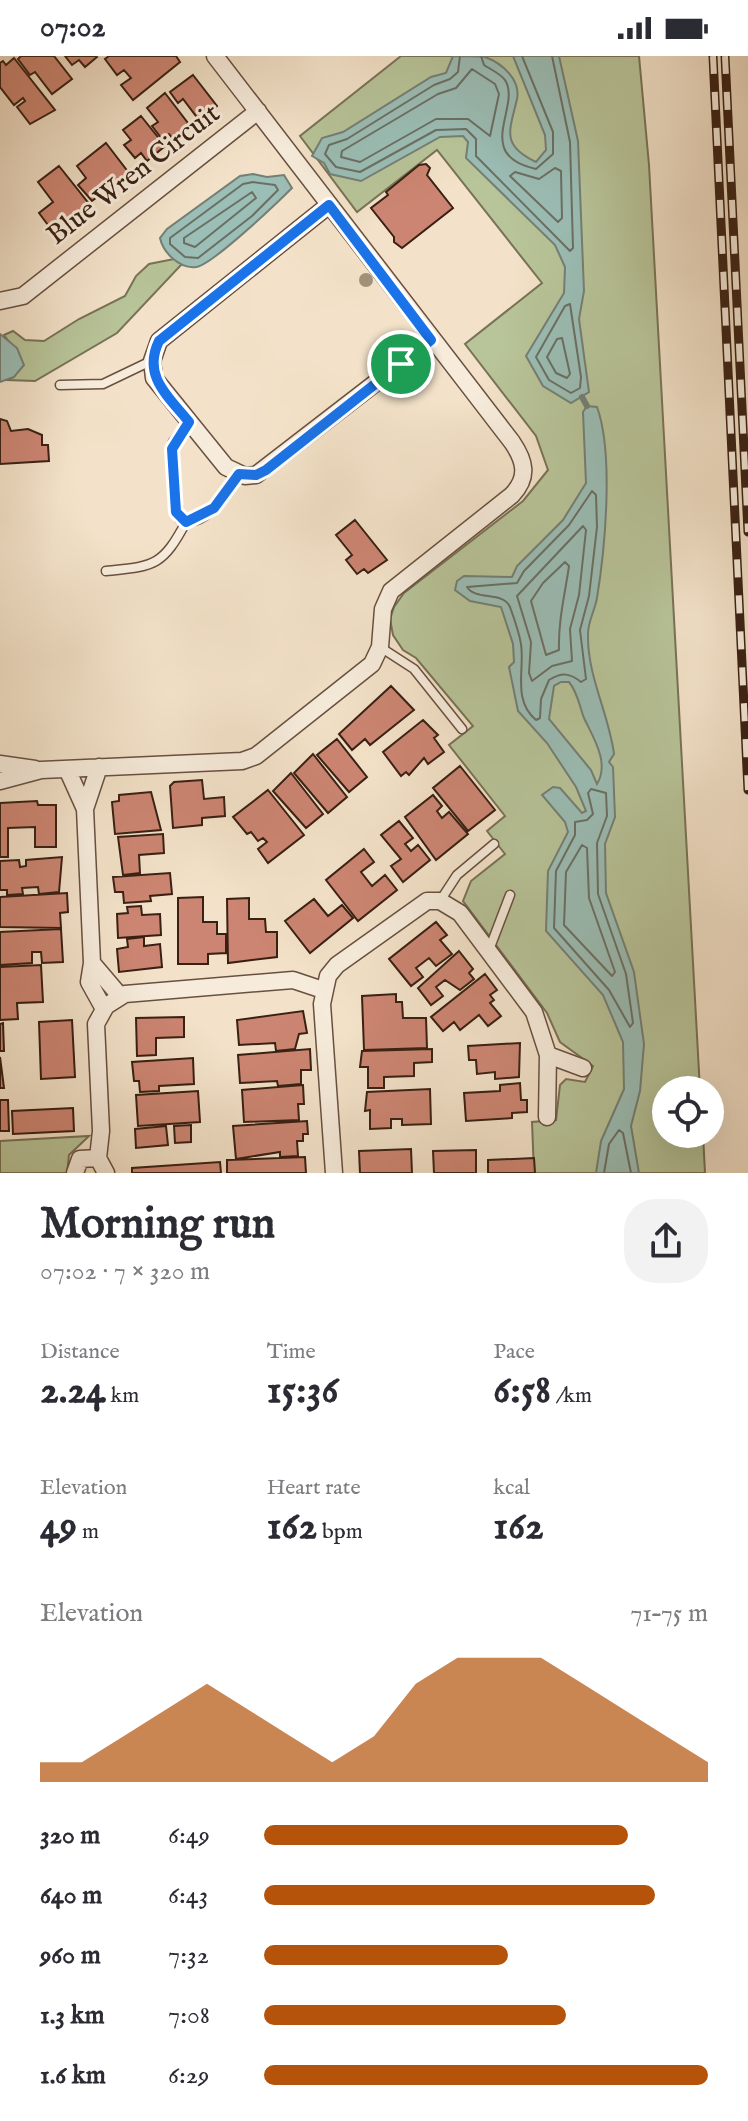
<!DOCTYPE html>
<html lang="en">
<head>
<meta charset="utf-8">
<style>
  :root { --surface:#fff; --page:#f2f2f3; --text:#2b2b33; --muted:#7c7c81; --accent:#b45309 }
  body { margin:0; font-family:"IM FELL English",serif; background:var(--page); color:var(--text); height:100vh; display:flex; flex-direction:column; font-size:30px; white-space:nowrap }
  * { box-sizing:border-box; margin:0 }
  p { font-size:26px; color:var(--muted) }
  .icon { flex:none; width:44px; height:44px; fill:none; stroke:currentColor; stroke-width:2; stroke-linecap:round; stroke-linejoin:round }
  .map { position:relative; height:1117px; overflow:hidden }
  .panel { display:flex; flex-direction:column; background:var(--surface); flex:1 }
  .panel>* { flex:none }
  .fabs { position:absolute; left:652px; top:1020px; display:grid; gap:16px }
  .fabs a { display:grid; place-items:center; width:72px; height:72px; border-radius:50%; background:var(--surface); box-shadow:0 8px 32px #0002; font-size:40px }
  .pin { position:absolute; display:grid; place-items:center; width:68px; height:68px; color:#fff; margin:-34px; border:4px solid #fff; border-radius:50%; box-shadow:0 2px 8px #0007 }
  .round { display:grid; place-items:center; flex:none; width:84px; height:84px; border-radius:32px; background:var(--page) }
  .summary { display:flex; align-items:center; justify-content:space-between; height:136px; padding:0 40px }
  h1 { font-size:44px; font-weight:800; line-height:60px }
  .figures { display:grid; grid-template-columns:repeat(3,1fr); gap:12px; height:136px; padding:8px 40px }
  .figures div { display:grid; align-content:center }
  .figures b { font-size:40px; font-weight:800 }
  .figures small { font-size:22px; font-weight:400 }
  .figures p { font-size:22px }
  .chart { height:224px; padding:16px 40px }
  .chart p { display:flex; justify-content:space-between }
  .chart svg { width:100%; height:144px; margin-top:8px; fill:var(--accent); opacity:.7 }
  ul { padding:0 40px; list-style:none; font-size:26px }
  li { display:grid; grid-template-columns:128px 96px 1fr; align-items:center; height:60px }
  li i { height:20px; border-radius:10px; background:var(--accent) }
  .status { display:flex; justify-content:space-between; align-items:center; height:56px; padding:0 40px; background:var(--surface); direction:ltr }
  .status svg { height:22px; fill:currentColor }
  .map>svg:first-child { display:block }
  .green { fill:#b8c499; stroke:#787256; stroke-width:2 }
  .water { fill:#9bbeb6; stroke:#747f75; stroke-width:2; fill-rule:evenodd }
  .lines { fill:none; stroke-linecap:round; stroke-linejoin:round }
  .shore { stroke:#6a6f64; stroke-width:2 }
  .stream { stroke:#747f75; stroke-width:6 }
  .building { fill:#cc8572; stroke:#392013; stroke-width:2 }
  .lane-casing { stroke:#685040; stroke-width:11 }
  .street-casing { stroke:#685040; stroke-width:19 }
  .lane { stroke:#f7ecdc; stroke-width:8 }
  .street { stroke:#f7ecdc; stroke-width:16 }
  .rail-casing { stroke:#392013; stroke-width:9 }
  .rail { stroke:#f7ecdc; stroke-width:6; stroke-dasharray:18; stroke-linecap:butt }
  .tree { fill:#a2927b }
  .route-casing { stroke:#fff; stroke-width:16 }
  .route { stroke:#1a73e8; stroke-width:10 }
  .labels { text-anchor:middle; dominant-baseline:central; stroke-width:6; stroke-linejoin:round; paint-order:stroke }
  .street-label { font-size:28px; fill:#392013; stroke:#f7ecdc }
</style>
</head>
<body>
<div class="status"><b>07:02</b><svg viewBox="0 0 49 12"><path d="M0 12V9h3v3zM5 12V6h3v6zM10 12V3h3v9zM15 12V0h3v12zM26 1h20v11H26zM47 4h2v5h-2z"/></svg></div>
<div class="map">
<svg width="748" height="1117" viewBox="0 0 748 1117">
  <rect width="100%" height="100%" fill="#f3e2c9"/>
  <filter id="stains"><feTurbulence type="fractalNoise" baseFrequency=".0025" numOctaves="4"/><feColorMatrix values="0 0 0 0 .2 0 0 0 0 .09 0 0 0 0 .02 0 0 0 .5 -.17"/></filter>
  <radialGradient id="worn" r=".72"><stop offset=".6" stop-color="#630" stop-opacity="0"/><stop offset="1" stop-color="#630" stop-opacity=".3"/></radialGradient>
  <path class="green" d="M401,0H639L649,109L700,1034H666V1078H703L705,1117H534L532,1066L556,1064L560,1029L566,1023L585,1026L593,1010L560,986L547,957L463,845L471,825L505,798L487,775L505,760L449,689L473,670L416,602L403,594L393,579L390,563L394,551L404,537L523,445L548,414L536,380L465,288L542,227L437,94L357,156L300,80Z
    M174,203L182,208L117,277L35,325L6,324L14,321L21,302L4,279L13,275L25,284L44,285L79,263L125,240L136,220L149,208Z
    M89,1080L69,1099L67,1117H0V1085Z"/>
  <path class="water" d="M453,0C462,0 476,0 485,1C502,7 521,24 517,43C510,74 500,89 536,106L546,94L545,79L513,0H559L578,85L584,235L579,263L589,336L571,347L543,330L526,300L564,237L565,211L555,189L466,102L468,86L463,80L440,81L361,125L330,118L324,107L312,100L322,82L343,76L431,21L446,17Z
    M253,118L267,121L284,119L292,132C278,146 211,210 196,211C179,213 163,196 160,182L167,173L240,120Z
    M0,278L17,292L24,309L14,321L0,326Z
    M587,350L597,351C614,398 605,493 597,542C595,554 588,565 588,578C587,620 609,658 614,698L609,706L613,711L615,761L605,788L606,837L634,916L644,988L640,1035L631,1070L639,1117H596L601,1085L624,1033L623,986L603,939L546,875L548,815L568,776L565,766L542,739L553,731L560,732L582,757L586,755L576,731L547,687L518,655L509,611L514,606L513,588L501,551L470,545L455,534L457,525L464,520L512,521L517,510L563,464L586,427L583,356ZM561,626H569C578,637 579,649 584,662C593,681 610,707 597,728L591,714L549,663L554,630Z"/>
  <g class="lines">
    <path class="shore" d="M460,0L458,16L450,23L434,29L347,83L329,89L325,98L336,111L360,116L436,74L466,73L476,83V100L570,195L573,192L570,86L552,0
      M481,0L484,9C490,13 501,18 505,24C522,50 472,99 536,113L553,98V76L522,0
      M472,13L495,28L499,38L490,80L468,63H436L360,106L341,101L342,95L438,38L456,32Z
      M555,112L561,115L562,162L558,166L510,120L515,116L539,123Z
      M253,126L275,129L278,134L252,160L198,202L185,201L170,188V182L243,128Z
      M252,136L256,142L195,191L184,187V182Z
      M570,248L581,321L580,332L571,337L549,324L536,301L565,250Z
      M562,282L570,318L567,322L556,317L547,301L557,283Z
      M592,435L596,439L597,471L589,540L580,574L586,623L581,626C570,617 562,616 549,624L541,643L540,662L536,664C512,644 525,613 521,588C519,576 514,562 510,551C503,535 476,545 467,531L517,527L524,515L569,469Z
      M583,470L586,474L579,539L570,573L572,605L552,610L532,625L529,617L531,586L517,540Z
      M565,506L569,510C565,538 558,565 559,594L546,599L531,545L543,527Z
      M591,733L606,737L607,760L597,787L598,838L626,918L633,967L630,971L609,934L554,872L556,815L575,779V766L587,764L593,758L588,737Z
      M582,789L587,792L589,842L615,916L612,920L564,869L566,816Z
      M604,1117L609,1088L619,1074L623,1077L631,1117"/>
    <path class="stream" d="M582,341L587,350"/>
  </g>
  <path class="building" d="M21,0H54L72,23L52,38L35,16L30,19L18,3Z
    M65,0H96L97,1L85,11L79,4L72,9Z
    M109,0H176L180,6L133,44L121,29L131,22L124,14L117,19L105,3Z
    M14,2L55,54L30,68L17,51L25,45L23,42L14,49L0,31V7L3,5L6,9Z
    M193,19L217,50L206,63L204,60L199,64L183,43L178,47L170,36Z
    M165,37L191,71L173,83L169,78L162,83L152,70L158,66L147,52Z
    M141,60L165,90L147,105L141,97L135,102L124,89L131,84L123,74Z
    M106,87L129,117L92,145L78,129L86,122L77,110Z
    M426,108L430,112L427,119L453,152L402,192L394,186V181L371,152L388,139L386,136L419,109Z
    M59,110L90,149L51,173L39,157L53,146L38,126Z
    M0,363L7,365L11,375L28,373L42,379V389H48L49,405L0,408Z
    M355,464L387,504L368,517L364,513L357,518L346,504L352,499L336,479Z
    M391,630L414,654L370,689L365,683L352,694L339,678Z
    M423,664L438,679L434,682L444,696L428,708L424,702L409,719L406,716L401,720L383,696Z
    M337,683L367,721L349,736L317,699Z
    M313,698L347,741L328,757L294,717Z
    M460,710L495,754L468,775L433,732Z
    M291,717L323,758L306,772L273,735Z
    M202,724L204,743L224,741L225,760L202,762V769L173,772L170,730L174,726Z
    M268,734L304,779L268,807L258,793L267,786L263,782L258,785L251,776L247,778L233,761Z
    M151,736L161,774L115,778L112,746L119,745V739Z
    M433,739L442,750L437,755L442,762L449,756L468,778L436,804L405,761Z
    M37,745L38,749H56V791H35V771L8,772V801H0V747Z
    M399,765L413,782L405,788L411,795L418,789L430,804L403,826L391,810L401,803L381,779Z
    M163,778L164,797L139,799L140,817L123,819L118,781Z
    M364,793L374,806L361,816L372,830L385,819L397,834L358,865L326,824Z
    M62,801L59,836L39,838L38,831L22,832L23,838L7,839V834H0V805L19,804L20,811L26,810V804Z
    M170,817L172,838L150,840L151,845L124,847L123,836H115L113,821Z
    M67,837L68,856L60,857L61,872L0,871V841Z
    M203,841V866H217V878H226V897L208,898V908H178V842Z
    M249,842V863H265L266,876H277V901L228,907L227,843Z
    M314,843L328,860L342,849L353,862L310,897L285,865Z
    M141,850L142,859L160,858L161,879L118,882L117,858L128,857L127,851Z
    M436,866L447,879L440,884L452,898L436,910L429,902L416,912L423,921L411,930L389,903Z
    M61,873L63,906L42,907L41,896H32V907L0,909V876Z
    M144,881V890L160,888L162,911L119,916L117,893L128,891L127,883Z
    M459,895L473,913L469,917L474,923L460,934L445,924L436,931L443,940L431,949L418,932Z
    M41,909L43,946L17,947L18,963L0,964V911Z
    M485,918L497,934L490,939L494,944L490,947L501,960L488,970L479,959L460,974L454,966L443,975L431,961Z
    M396,938V946H402L403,962H426L427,992L364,994L362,940Z
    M303,955L307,977L299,978L295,993L276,995L275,987L239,989L237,964Z
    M184,961V981L156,982V999L137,1000L136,962Z
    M72,964L75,1021L41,1023L39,966Z
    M3,967L4,995H0V968Z
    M520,987L519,1021L495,1023V1016L477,1018L476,1004H469L468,990Z
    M310,993L311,1014H301V1028L278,1030L277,1025L240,1027L238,999Z
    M432,993V1006L414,1007V1020L384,1021V1032H368V1011H360L362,995Z
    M0,1001L4,1032H0Z
    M193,1002L194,1028L159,1030V1035L140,1036L139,1025H134L132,1006Z
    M520,1027L521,1044H527V1056L512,1057V1062L466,1065L464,1037L500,1035V1029Z
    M303,1029L304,1048H298L299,1064L244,1066L242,1034Z
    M430,1033L431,1068L402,1069V1063H391V1072L370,1073V1054L365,1055L367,1036Z
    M198,1035L200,1066L138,1070L136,1039Z
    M0,1044H8L9,1075H0Z
    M73,1052L74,1075L13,1078L12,1055Z
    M307,1065L308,1078H303V1085H297L298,1100L280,1101V1096L236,1103L233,1070Z
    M191,1069V1086L175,1087L174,1070Z
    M166,1070L168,1089L136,1092L135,1073Z
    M411,1093L412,1117H360L359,1095Z
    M476,1094V1117H434L433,1095Z
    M305,1101L306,1117H227V1104Z
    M534,1102L535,1117H488V1104Z
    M220,1106L221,1117H132V1112Z"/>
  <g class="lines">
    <defs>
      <path id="lane" d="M60,329L103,328L151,305
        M189,366L173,386L172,393L179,463C204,476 228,435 239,418
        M106,515C154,510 162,511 186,466
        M380,591L414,613L462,673
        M440,845L457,819L494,788
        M489,894L510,839"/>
      <path id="street" d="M329,149L159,285L152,305L154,322L226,411L245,420L256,419L431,284
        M0,245L23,240L258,55
        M0,708L35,713
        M99,711L85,753L92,907L89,926L104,953
        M67,713L85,753
        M0,725L41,714L242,705L256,700L372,608L380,591L383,553L391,535L512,439C529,421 525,405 512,386L215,0
        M92,907L120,940
        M548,999L583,1012
        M75,1117L80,1103L98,1102
        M106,1117L98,1102L101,1075L96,968L106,950L125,938L293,924L323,934
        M334,1117L322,948L328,920L337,909L427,845H440L460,857L534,956L548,999L547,1061"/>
    </defs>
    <use href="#lane" class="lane-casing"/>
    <use href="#street" class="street-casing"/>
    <use href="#lane" class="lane"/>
    <use href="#street" class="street"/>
    <defs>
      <path id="rail" d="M713,0L748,734
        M725,0L748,476"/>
    </defs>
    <use href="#rail" class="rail-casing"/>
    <use href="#rail" class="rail"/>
  </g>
  <circle class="tree" cx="366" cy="224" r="7"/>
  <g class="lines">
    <defs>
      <path id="route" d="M329,149L431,284L266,414L256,419L239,418L214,452L186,466L176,456L172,393L189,366C168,340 142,320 159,285Z"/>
    </defs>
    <use href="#route" class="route-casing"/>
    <use href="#route" class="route"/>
  </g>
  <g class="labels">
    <g class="street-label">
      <text transform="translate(134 119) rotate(-38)">Blue Wren Circuit</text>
    </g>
  </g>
  <rect width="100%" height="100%" filter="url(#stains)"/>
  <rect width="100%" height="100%" fill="url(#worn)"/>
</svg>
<div class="fabs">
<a><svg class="icon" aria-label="locate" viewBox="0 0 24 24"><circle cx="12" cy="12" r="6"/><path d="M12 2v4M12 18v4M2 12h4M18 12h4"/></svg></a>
</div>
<div class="pin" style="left:401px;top:308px;background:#1e9e55"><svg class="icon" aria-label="arrive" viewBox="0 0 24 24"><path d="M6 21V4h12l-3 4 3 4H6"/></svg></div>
</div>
<section class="panel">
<div class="summary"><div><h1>Morning run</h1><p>07:02 · 7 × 320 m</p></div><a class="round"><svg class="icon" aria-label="share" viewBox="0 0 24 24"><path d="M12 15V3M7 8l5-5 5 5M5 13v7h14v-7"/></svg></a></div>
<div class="figures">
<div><p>Distance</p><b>2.24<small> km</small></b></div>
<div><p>Time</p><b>15:36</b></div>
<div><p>Pace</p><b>6:58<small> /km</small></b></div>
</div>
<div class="figures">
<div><p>Elevation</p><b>49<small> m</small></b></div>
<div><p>Heart rate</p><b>162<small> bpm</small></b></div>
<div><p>kcal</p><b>162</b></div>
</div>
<div class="chart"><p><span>Elevation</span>71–75 m</p>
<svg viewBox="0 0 160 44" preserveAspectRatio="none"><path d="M0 44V38L10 38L20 30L30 22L40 14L50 22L60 30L70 38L80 30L90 14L100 6L110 6L120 6L130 14L140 22L150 30L160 38V44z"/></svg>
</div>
<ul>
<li><b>320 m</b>6:49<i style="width:82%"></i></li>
<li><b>640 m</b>6:43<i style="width:88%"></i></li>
<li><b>960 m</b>7:32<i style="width:55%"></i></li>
<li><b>1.3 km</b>7:08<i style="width:68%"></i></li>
<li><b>1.6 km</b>6:29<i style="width:100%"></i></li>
</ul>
</section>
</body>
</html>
